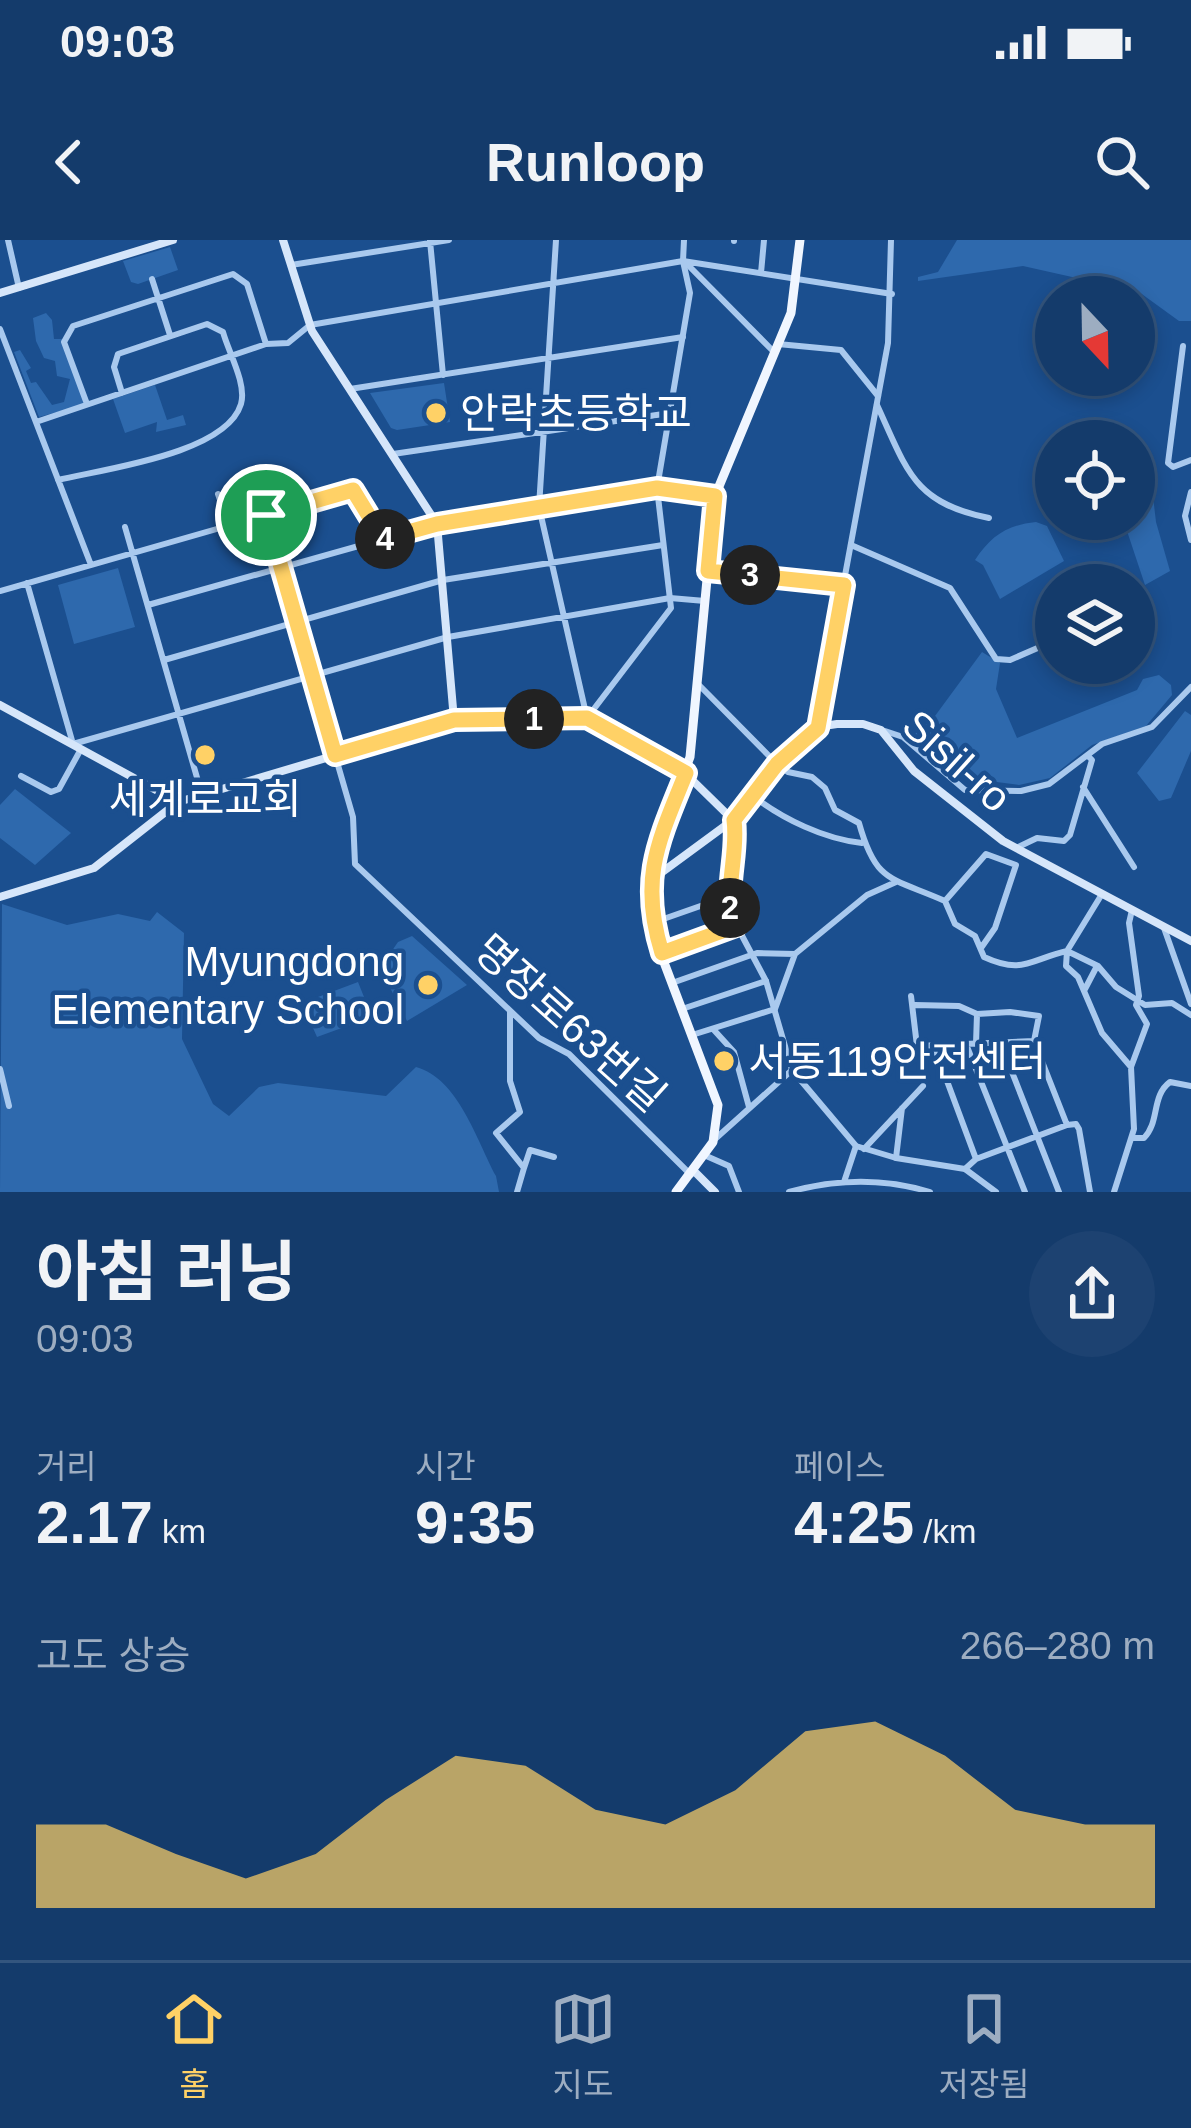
<!DOCTYPE html>
<html lang="ko">
<head>
<meta charset="utf-8">
<style>
  :root { --surface:#143b6b; --page:#1d4271; --text:#f1f3f6; --muted:#9dadc1; --line:#33557e; --accent:#ffd166 }
  body { margin:0; font-family:Helvetica,"Noto Sans KR",sans-serif; background:var(--page); color:var(--text); height:100vh; display:flex; flex-direction:column; font-size:45px; white-space:nowrap }
  * { box-sizing:border-box; margin:0 }
  p { font-size:39px; color:var(--muted) }
  .icon { flex:none; width:66px; height:66px; fill:none; stroke:currentColor; stroke-width:2; stroke-linecap:round; stroke-linejoin:round }
  .map { position:relative; height:952px; overflow:hidden }
  .side { display:flex; flex-direction:column; background:var(--surface); flex:1 }
  .side>* { flex:none }
  .needle { width:78px; rotate:158deg }
  .buttons { position:absolute; left:1035px; top:36px; display:grid; gap:24px }
  .buttons a { display:grid; place-items:center; width:120px; height:120px; border-radius:50%; background:var(--surface); box-shadow:0 6px 18px #0003,0 0 0 3px var(--line); font-size:60px }
  .pin { position:absolute; display:grid; place-items:center; width:102px; height:102px; color:#fff; margin:-51px; border:6px solid #fff; border-radius:50%; box-shadow:0 3px 12px #0007 }
  .km { position:absolute; width:60px; height:60px; margin:-30px; border-radius:50%; background:#222; color:#fff; font-size:33px; line-height:60px; text-align:center }
  .round { display:grid; place-items:center; flex:none; width:126px; height:126px; border-radius:63px; background:var(--page) }
  .overview { display:flex; align-items:center; justify-content:space-between; height:204px; padding:0 36px }
  h1 { font-size:66px; font-weight:700; line-height:90px }
  .stats { display:grid; grid-template-columns:repeat(3,1fr); gap:18px; height:204px; padding:12px 36px }
  .stats div { display:grid; align-content:center }
  .stats b { font-size:60px; font-weight:700 }
  .stats small { font-size:33px; font-weight:400 }
  .stats p { font-size:33px }
  .chart { height:336px; padding:24px 36px }
  .chart p { display:flex; justify-content:space-between }
  .chart svg { width:100%; height:216px; margin-top:12px; fill:var(--accent); opacity:.7 }
  .status { display:flex; justify-content:space-between; align-items:center; height:84px; padding:0 60px; background:var(--surface); direction:ltr }
  .status svg { height:33px; fill:currentColor }
  header { display:flex; justify-content:space-between; align-items:center; height:156px; padding:0 36px; background:var(--surface); font-size:54px; font-weight:700 }
  .dock { display:flex; justify-content:space-around; align-items:center; height:168px; border-top:3px solid var(--line); background:var(--surface); font-size:33px; color:var(--muted) }
  .dock a { display:grid; justify-items:center; gap:6px }
  .dock .selected { color:var(--accent) }
  .map>svg:first-child { display:block }
  .green { fill:#2e69ad }
  .lines { fill:none; stroke-linecap:round; stroke-linejoin:round }
  .minor { stroke:#a9c9ee; stroke-width:6 }
  .tertiary { stroke:#a9c9ee; stroke-width:6 }
  .secondary { stroke:#d6e6fa; stroke-width:8 }
  .primary { stroke:#f0f6ff; stroke-width:9 }
  .route-casing { stroke:#fff; stroke-width:24 }
  .route { stroke:#ffd166; stroke-width:15 }
  .poi-dot { fill:#ffd166; stroke:#1b4f8f; stroke-width:4.5 }
  .labels { text-anchor:middle; dominant-baseline:central; stroke-width:9; stroke-linejoin:round; paint-order:stroke }
  .poi-label { font-size:42px; fill:#fff; stroke:#1b4f8f; text-anchor:start }
  .street-label { font-size:42px; fill:#fff; stroke:#1b4f8f }
</style>
</head>
<body>
<div class="status"><b>09:03</b><svg viewBox="0 0 49 12"><path d="M0 12V9h3v3zM5 12V6h3v6zM10 12V3h3v9zM15 12V0h3v12zM26 1h20v11H26zM47 4h2v5h-2z"/></svg></div>
<header><svg class="icon" aria-label="back" viewBox="0 0 24 24"><path d="M15 5l-7 7 7 7"/></svg>Runloop<svg class="icon" aria-label="search" viewBox="0 0 24 24"><circle cx="10" cy="10" r="6"/><path d="M15 15l6 6"/></svg></header>
<div class="map">
<svg width="1191" height="952" viewBox="0 0 1191 952">
  <rect width="100%" height="100%" fill="#1b4f8f"/>
  <path class="green" d="M957,0H1191V81H1179L1139,52L1023,26L918,41V37L938,32Z
    M170,7L178,30L138,44L131,42L123,21Z
    M46,73L52,80L54,99H62L86,164L39,177L14,112L20,110L31,128L26,131L31,143L36,142L52,165L64,162L70,139L57,136L55,121L44,118L36,101L33,78Z
    M444,143L450,182L397,190L391,188L370,153Z
    M155,145L167,180L183,175L186,185L156,192L157,182L125,193L113,159Z
    M1151,239L1156,282L1170,331L1145,345L1123,279H1134V246Z
    M1036,282L1047,286L1064,321L1000,359L983,325L975,320C991,296 1007,285 1036,282Z
    M118,328L135,387L74,404L58,345Z
    M982,412L1000,423L996,449L1017,498L1137,450L1143,439L1159,435L1171,445L1172,455L1146,486L1092,505L1050,538L1019,545L966,538L915,494L935,476Z
    M1185,471L1191,475V511L1171,558L1159,561L1137,533Z
    M15,549L71,593L35,625L0,598V565Z
    M2,664L67,685L118,674L150,681L157,672L184,693L182,799L213,864L229,876L259,847L278,843L386,856L416,827C458,838 477,901 496,936L499,952H0Z
    M412,696L467,745L407,781L380,728L398,702Z
    M358,742L372,777L317,797L302,763Z"/>
  <g class="lines">
    <path class="minor" d="M8,0L19,48
      M556,0L539,267L587,478
      M430,1L443,135
      M734,1V0
      M686,23L774,112
      M291,25L449,0
      M761,33L764,0
      M152,39L170,95
      M0,89L91,325
      M778,104L841,110L878,156
      M1183,106L1168,223L1173,227L1191,220
      M350,149L683,97
      M87,164L64,102L73,86L233,34L247,44L266,104
      M877,165C907,230 913,263 989,278
      M36,182L266,104L288,103L310,85L683,21L892,54
      M393,214L670,173
      M58,240C103,229 226,214 241,164C247,144 228,111 223,92L207,84L118,114L114,127L122,153
      M258,249L353,577L355,624L539,798L569,814L691,935
      M1191,252L1185,276L1191,300
      M218,254L229,286
      M125,287L202,555
      M851,305L950,348L996,419L1010,420L1056,400
      M708,330L844,345
      M27,343L73,504L448,397L670,358L705,361
      M0,351L353,250L382,297
      M148,365L437,284L657,248L715,256
      M164,420L443,340L663,305
      M699,445L777,524L788,532L812,537L825,548L835,570L859,583C876,644 891,637 945,661L955,684L975,696L984,717C1023,735 1031,719 1067,711L1066,726L1078,737L1102,793L1131,827
      M21,536L51,552L59,549L81,509
      M1083,547L1134,627
      M753,556C783,579 824,599 862,603
      M1016,608L1037,598L1064,601L1070,595L1092,520L1089,517
      M1102,654L1067,711L1098,726L1116,747L1145,765L1172,763L1191,775
      M945,661L986,614L1016,625L995,688L981,708
      M652,683L729,656
      M1164,688L1191,764
      M661,713L736,686
      M672,743L757,713L795,714L867,655L896,642
      M1085,749L1097,726
      M911,756L917,806L1034,801
      M915,765L959,766L977,774L1010,772L1039,776L1034,801L1067,885L1076,884L1079,889L1090,952
      M682,769L766,741
      M510,772V841L520,872L496,893L524,928L517,952
      M713,789L734,812L749,867
      M692,795L775,769L795,714
      M966,804L1025,952
      M976,804L977,774
      M1001,804L1059,952
      M934,806L976,919
      M0,829L9,866
      M1132,898H1144C1160,882 1151,856 1170,842L1191,846
      M864,909L923,846
      M704,915L729,926L739,952
      M896,918L902,868
      M524,928L530,910L554,917
      M965,929L976,919L1067,885
      M844,942L856,906
      M789,952C835,939 884,938 930,952
      M1114,952L1134,889L1131,827L1147,784L1136,765L1139,756L1129,683L1132,670"/>
    <path class="tertiary" d="M587,478L671,368L657,248L690,53L683,21L684,0
      M817,487L888,103L891,0
      M885,491L903,497L965,550L1021,551L1049,544L1102,504L1152,487L1191,447
      M734,581L736,602L729,659L731,675L766,741L792,830L856,906L896,918L965,929L996,952
      M714,900L792,830"/>
    <path class="secondary" d="M283,0L312,91L437,284L454,480
      M0,53L173,0
      M0,465L178,562
      M650,641L733,580L804,496L817,487L837,484H863L881,490L914,531L1003,601L1191,701
      M0,657L94,628L178,562L454,480L587,478L685,533L733,580
      M694,931L715,952"/>
    <path class="primary" d="M676,952L713,902L718,865L662,717L652,683L649,642L657,603L690,517L715,256L791,73L800,0"/>
  </g>
  <g class="lines">
    <defs>
      <path id="route" d="M657,248L715,256L708,331L844,345L818,488L777,524L734,580C739,617 722,651 736,686L662,713C639,639 658,602 686,533L587,478L454,480L335,515L266,275L353,250L383,299L437,284Z"/>
    </defs>
    <use href="#route" class="route-casing"/>
    <use href="#route" class="route"/>
  </g>
  <g class="poi-dot">
    <circle cx="436" cy="173" r="12"/>
    <circle cx="205" cy="515" r="12"/>
    <circle cx="428" cy="745" r="12"/>
    <circle cx="724" cy="821" r="12"/>
  </g>
  <g class="labels">
    <g class="poi-label">
      <text x="460" y="173">안락초등학교</text>
      <text x="205" y="559" text-anchor="middle">세계로교회</text>
      <text x="404" y="721" text-anchor="end">Myungdong<tspan x="404" dy="48">Elementary School</tspan></text>
      <text x="748" y="821">서동119안전센터</text>
    </g>
    <g class="street-label">
      <text transform="translate(957 521) rotate(42)">Sisil-ro</text>
      <text transform="translate(570 783) rotate(42)">명장로63번길</text>
    </g>
  </g>
</svg>
<div class="buttons">
<a><svg class="needle" viewBox="-14 -14 28 28"><path d="M0-13l5 13h-10z" fill="#e53935"/><path d="M0 13l5-13h-10z" fill="#9dadc1"/></svg></a>
<a><svg class="icon" aria-label="locate" viewBox="0 0 24 24"><circle cx="12" cy="12" r="6"/><path d="M12 2v4M12 18v4M2 12h4M18 12h4"/></svg></a>
<a><svg class="icon" aria-label="layers" viewBox="0 0 24 24"><path d="M12 4l9 5-9 5-9-5zM3 14l9 5 9-5"/></svg></a>
</div>
<div class="pin" style="left:266px;top:275px;background:#1e9e55"><svg class="icon" aria-label="arrive" viewBox="0 0 24 24"><path d="M6 21V4h12l-3 4 3 4H6"/></svg></div>
<b class="km" style="left:534px;top:479px">1</b>
<b class="km" style="left:730px;top:668px">2</b>
<b class="km" style="left:750px;top:335px">3</b>
<b class="km" style="left:385px;top:299px">4</b>
</div>
<section class="side">
<div class="overview"><div><h1>아침 러닝</h1><p>09:03</p></div><a class="round"><svg class="icon" aria-label="share" viewBox="0 0 24 24"><path d="M12 15V3M7 8l5-5 5 5M5 13v7h14v-7"/></svg></a></div>
<div class="stats">
<div><p>거리</p><b>2.17<small> km</small></b></div>
<div><p>시간</p><b>9:35</b></div>
<div><p>페이스</p><b>4:25<small> /km</small></b></div>
</div>
<div class="chart"><p><span>고도 상승</span>266–280 m</p>
<svg viewBox="0 0 160 44" preserveAspectRatio="none"><path d="M0 44V27L10 27L20 33L30 38L40 33L50 22L60 13L70 15L80 24L90 27L100 20L110 8L120 6L130 13L140 24L150 27L160 27V44z"/></svg>
</div>
</section>
<nav class="dock">
<a class="selected"><svg class="icon" aria-label="home" viewBox="0 0 24 24"><path d="M3 11l9-7 9 7M6 9v11h12V9"/></svg>홈</a>
<a><svg class="icon" aria-label="map" viewBox="0 0 24 24"><path d="M3 6l6-2 6 2 6-2v14l-6 2-6-2-6 2zM9 4v14M15 6v14"/></svg>지도</a>
<a><svg class="icon" aria-label="saved" viewBox="0 0 24 24"><path d="M7 4h10v16l-5-4-5 4z"/></svg>저장됨</a>
</nav>
</body>
</html>
